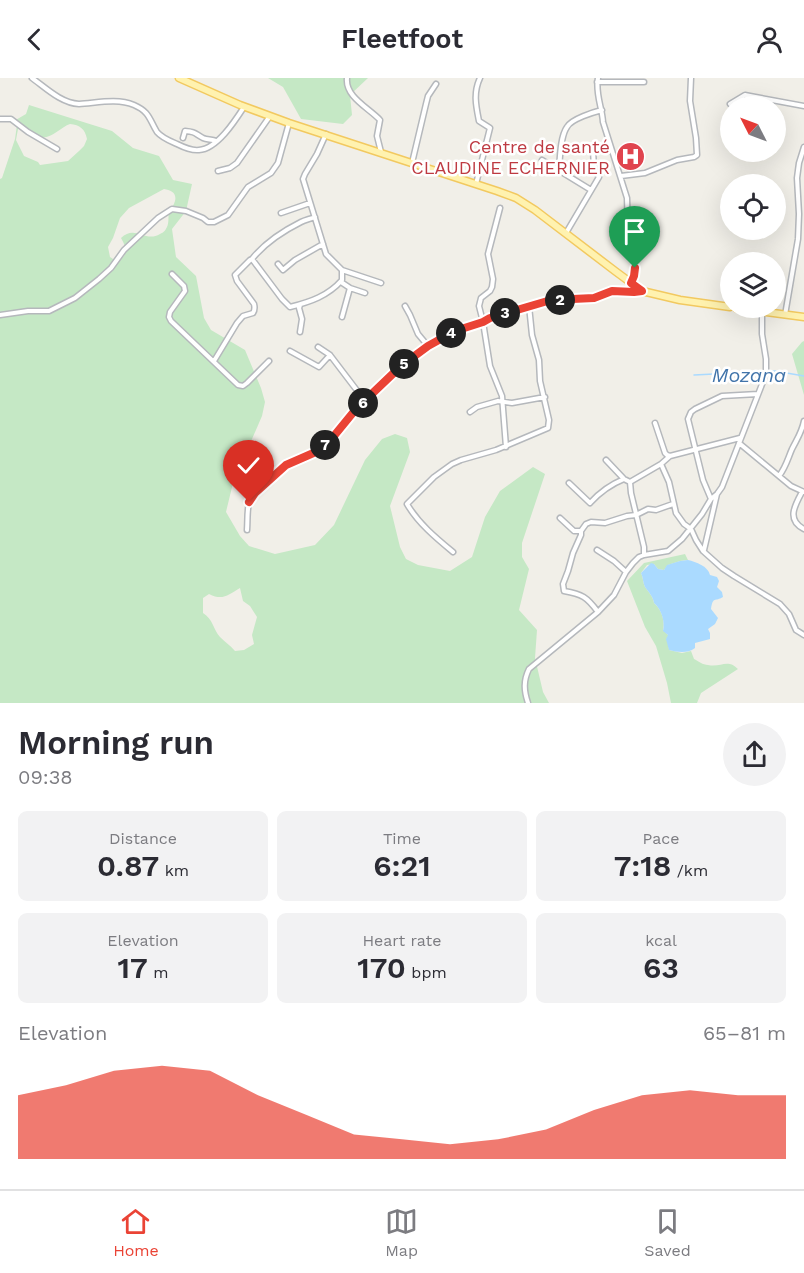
<!DOCTYPE html>
<html lang="en">
<head>
<meta charset="utf-8">
<style>
  :root { --surface:#fff; --page:#f2f2f3; --text:#2b2b33; --muted:#7c7c81; --line:#e1e1e2; --accent:#ea4335 }
  body { margin:0; font-family:"Work Sans",sans-serif; background:var(--page); color:var(--text); height:100vh; display:flex; flex-direction:column; font-size:22px; white-space:nowrap }
  * { box-sizing:border-box; margin:0 }
  p { font-size:20px; color:var(--muted) }
  .icon { flex:none; width:33px; height:33px; fill:none; stroke:currentColor; stroke-width:2; stroke-linecap:round; stroke-linejoin:round }
  .map { position:relative; height:625px; overflow:hidden }
  .panel { display:flex; flex-direction:column; background:var(--surface); flex:1 }
  .panel>* { flex:none }
  .needle { width:39px; rotate:312deg }
  .fabs { position:absolute; left:720px; top:18px; display:grid; gap:12px }
  .fabs a { display:grid; place-items:center; width:66px; height:66px; border-radius:50%; background:var(--surface); box-shadow:0 6px 24px #0002; font-size:30px }
  .pin { position:absolute; display:grid; place-items:center; width:51px; height:51px; color:#fff; margin:-62px -26px; border-radius:50% 50% 50% 0; rotate:-45deg; box-shadow:0 0 6px #0007 }
  .pin .icon { rotate:45deg }
  .km { position:absolute; width:30px; height:30px; margin:-15px; border-radius:50%; background:#222; color:#fff; font-size:16px; line-height:30px; text-align:center }
  .round { display:grid; place-items:center; flex:none; width:63px; height:63px; border-radius:32px; background:var(--page) }
  .overview { display:flex; align-items:center; justify-content:space-between; height:102px; padding:0 18px }
  h1 { font-size:33px; font-weight:600; line-height:45px }
  .stats { display:grid; grid-template-columns:repeat(3,1fr); gap:9px; height:102px; padding:6px 18px }
  .stats div { display:grid; align-content:center; border-radius:9px; background:var(--page); text-align:center }
  .stats b { font-size:30px; font-weight:600 }
  .stats small { font-size:16px; font-weight:400 }
  .stats p { font-size:16px }
  .chart { height:168px; padding:12px 18px }
  .chart p { display:flex; justify-content:space-between }
  .chart svg { width:100%; height:108px; margin-top:6px; fill:var(--accent); opacity:.7 }
  header { display:flex; justify-content:space-between; align-items:center; height:78px; padding:0 18px; background:var(--surface); font-size:27px; font-weight:600 }
  .tab-bar { display:flex; justify-content:space-around; align-items:center; height:84px; border-top:2px solid var(--line); background:var(--surface); font-size:16px; color:var(--muted) }
  .tab-bar a { display:grid; justify-items:center; gap:3px }
  .tab-bar .selected { color:var(--accent) }
  .map>svg:first-child { display:block }
  .green { fill:#c5e8c5; fill-rule:evenodd }
  .water { fill:#aadaff }
  .lines { fill:none; stroke-linecap:round; stroke-linejoin:round }
  .stream { stroke:#aadaff; stroke-width:1.5 }
  .minor-casing { stroke:#b5b8bc; stroke-width:7 }
  .primary-casing { stroke:#f2c960; stroke-width:9 }
  .minor { stroke:#fff; stroke-width:4 }
  .primary { stroke:#fff2af; stroke-width:6 }
  .route-casing { stroke:#fff; stroke-width:12 }
  .route { stroke:#ea4335; stroke-width:8 }
  .labels { text-anchor:middle; dominant-baseline:central; stroke-width:5; stroke-linejoin:round; paint-order:stroke }
  .health-label { font-size:18px; fill:#be3a42; stroke:#fff; text-anchor:end }
  .water-label { font-size:20px; font-style:italic; fill:#4174aa; stroke:#fff }
</style>
</head>
<body>
<header><svg class="icon" aria-label="back" viewBox="0 0 24 24"><path d="M15 5l-7 7 7 7"/></svg>Fleetfoot<svg class="icon" aria-label="person" viewBox="0 0 24 24"><circle cx="12" cy="8" r="4"/><path d="M4 21q1-7 8-7t8 7"/></svg></header>
<div class="map">
<svg width="804" height="625" viewBox="0 0 804 625">
  <rect width="100%" height="100%" fill="#f1efe8"/>
  <path class="green" d="M268,0H368L350,17L352,37L343,46L301,41L283,9Z
    M29,27L112,53L133,70L159,78L173,102L192,106L186,133L172,151L176,179L196,198L204,240L211,252L245,272L261,310L265,324L262,338L233,405L226,434L240,458L249,468L275,476L315,467L334,447L365,382L382,361L395,356L407,360L410,374L390,428L400,469L406,481L418,487L450,493L472,479L485,439L500,413L533,389L545,396L522,465V479L529,491L519,532L537,552L535,580L543,614L549,625H0V101L2,100L15,61L17,47L14,43L26,36ZM70,46C80,47 85,51 87,61L84,68L79,73L68,83L40,87L38,84L24,78L16,62L18,51C30,50 31,57 40,59C50,62 61,49 70,46ZM164,111C171,112 177,115 175,123C174,127 171,131 169,135C168,140 169,145 167,149C165,153 164,154 160,156C145,165 135,146 121,160C127,170 129,179 116,183L110,179L108,169L113,160L120,140L129,130ZM240,510L243,523L250,528L257,539L252,557L254,566L244,572L235,573C230,567 225,564 220,559C213,551 213,541 203,535V520L209,516C223,523 228,517 240,510Z
    M804,263V317L792,276L802,264Z
    M685,476L688,482L680,483L668,487L664,492L658,491L654,486L647,487L641,495C643,499 643,505 645,509C649,515 653,518 654,525C662,532 665,543 663,552L668,557L669,572L682,575L691,573L694,581C698,583 703,587 708,587C721,590 727,580 738,591L701,615L697,625H671L667,605L656,568L645,549L627,503L644,485Z"/>
  <path class="water" d="M688,482C696,484 708,488 710,497L717,499L719,503L717,509L722,514L723,519C715,524 713,518 711,531L718,540L715,546L708,551L710,555V561L695,565V570C687,576 677,574 669,572L666,561L668,557L663,553C665,544 662,532 654,525C653,518 649,515 645,509C643,505 643,499 641,495L651,485L654,486L658,491L664,492L667,487L680,483Z"/>
  <g class="lines">
    <path class="stream" d="M694,297L775,293L804,298"/>
    <defs>
      <path id="minor" d="M32,0C46,10 61,25 79,26C97,25 117,20 134,27C150,34 149,41 157,54C162,60 170,63 177,66C183,69 191,73 199,72C217,71 235,43 244,29
        M347,0C345,19 369,30 380,42L377,58L381,74
        M598,0C595,15 602,29 603,44L627,120L628,153L633,170L635,190L631,205
        M597,4H644
        M730,26L745,17L750,18L804,28
        M0,41H11L28,54L57,71
        M183,60L185,53C196,54 194,55 203,60C207,62 212,61 216,63
        M542,82L591,112
        M412,85L426,26L428,18L436,6
        M559,92C560,80 560,59 567,49C571,41 594,34 602,32
        M218,93L230,90L237,85L270,38
        M621,98L645,95L677,82L694,79L697,77L696,60L690,23L691,0
        M476,106L490,50L479,43C476,28 473,15 480,0
        M500,130L488,176L493,201L492,209L490,213L481,220L479,228L483,244L490,288L502,318L506,369
        M281,135L310,125
        M566,155L599,99L594,90L593,72
        M252,181L282,221L290,229C310,224 328,218 342,202V192L326,176L303,101L305,96L317,76L326,56
        M278,186L283,192L295,182L323,166
        M342,192L381,205
        M172,196L184,208L185,213L170,234L169,239L171,243L238,307L243,308L247,305L269,283
        M341,204L350,210L365,215
        M405,228L410,237L418,256L428,268
        M0,237L28,233H49L75,220L99,201L111,190L124,172L158,140L172,131L186,133L203,140L208,144H214L228,137L248,109L271,95L278,85L289,45
        M785,237L798,161L799,136L797,100L799,85L804,69
        M342,239L350,210
        M300,254L302,241L299,230L300,227
        M318,269L330,277L365,323
        M290,273L319,289L330,277
        M214,283L237,245L243,238L253,235C255,232 255,230 254,226L237,203L235,197L250,182L252,181C264,166 283,153 301,144C305,142 310,141 315,139
        M470,334L477,329L498,323L512,325L545,319
        M655,345L665,375L667,377L670,378
        M739,365L791,408L804,414
        M606,382L624,401L630,404
        M661,386L669,404L676,435L684,446L691,451L696,462L703,473L722,490L734,498L780,526L789,536L796,552L804,557
        M779,398C786,389 788,380 792,371C797,361 802,354 804,343
        M630,404L661,386L670,378L740,360
        M630,404L631,415L644,469V477
        M569,405L590,425C600,414 609,407 624,401
        M802,414C795,427 786,442 804,451
        M711,421L703,402L688,341L691,334L695,331L722,318L758,316
        M560,440L574,453H581
        M247,452C248,439 246,424 254,415L286,387L318,373L329,364L356,331L401,288L438,262L455,253L483,244L490,240L551,222L594,220L612,213L634,214L641,213
        M597,472L614,483L626,494
        M704,472L717,416
        M453,474C436,460 418,445 407,426L434,399L452,386L461,382L496,372L548,350L549,342L540,303L539,282L532,257L529,228
        M598,534C587,519 582,516 564,513L563,506L568,493L573,475L581,457V453L586,446L591,444L605,445L627,438L636,437L648,431L656,432L673,426
        M528,625C524,613 523,603 529,591L598,534L614,517L626,494L633,485L639,479L644,477L668,473L682,461L702,436L711,421L717,416L722,409L766,296V281L762,256V233"/>
      <path id="primary" d="M179,0L240,27L289,45L497,113L516,120L535,132L615,193L642,213L680,222L730,229
        M736,230L804,239"/>
    </defs>
    <use href="#minor" class="minor-casing"/>
    <use href="#primary" class="primary-casing"/>
    <use href="#minor" class="minor"/>
    <use href="#primary" class="primary"/>
  </g>
  <g class="lines">
    <defs>
      <path id="route" d="M249,424L255,415L286,387L318,373L329,364L356,331L401,288L428,268L455,253L483,244L490,240L551,222L594,220L612,213L634,214L642,213L631,205L634,198L635,190"/>
    </defs>
    <use href="#route" class="route-casing"/>
    <use href="#route" class="route"/>
  </g>
  <defs>
    <symbol id="hospital-disc" viewBox="-11 -11 22 22"><circle r="9.5" fill="#e0444e" stroke="#fff"/><path d="M-5-5h3v3.5h4V-5h3V5h-3V1.5h-4V5h-3Z" fill="#fff"/></symbol>
  </defs>
  <g fill-rule="evenodd">
    <use href="#hospital-disc" x="614" y="62" width="33" height="33"/>
  </g>
  <g class="labels">
    <g class="health-label">
      <text x="610" y="68">Centre de santé<tspan x="610" dy="21">CLAUDINE ECHERNIER</tspan></text>
    </g>
    <g class="water-label">
      <text x="749" y="297">Mozana</text>
    </g>
  </g>
</svg>
<div class="fabs">
<a><svg class="needle" viewBox="-14 -14 28 28"><path d="M0-13l5 13h-10z" fill="#e53935"/><path d="M0 13l5-13h-10z" fill="#7c7c81"/></svg></a>
<a><svg class="icon" aria-label="locate" viewBox="0 0 24 24"><circle cx="12" cy="12" r="6"/><path d="M12 2v4M12 18v4M2 12h4M18 12h4"/></svg></a>
<a><svg class="icon" aria-label="layers" viewBox="0 0 24 24"><path d="M12 4l9 5-9 5-9-5zM3 14l9 5 9-5"/></svg></a>
</div>
<div class="pin" style="left:635px;top:190px;background:#1e9e55"><svg class="icon" aria-label="arrive" viewBox="0 0 24 24"><path d="M6 21V4h12l-3 4 3 4H6"/></svg></div>
<div class="pin" style="left:249px;top:424px;background:#d93025"><svg class="icon" aria-label="check" viewBox="0 0 24 24"><path d="M5 12l5 5 9-10"/></svg></div>
<b class="km" style="left:560px;top:222px">2</b>
<b class="km" style="left:505px;top:235px">3</b>
<b class="km" style="left:451px;top:255px">4</b>
<b class="km" style="left:404px;top:286px">5</b>
<b class="km" style="left:363px;top:325px">6</b>
<b class="km" style="left:325px;top:367px">7</b>
</div>
<section class="panel">
<div class="overview"><div><h1>Morning run</h1><p>09:38</p></div><a class="round"><svg class="icon" aria-label="share" viewBox="0 0 24 24"><path d="M12 15V3M7 8l5-5 5 5M5 13v7h14v-7"/></svg></a></div>
<div class="stats">
<div><p>Distance</p><b>0.87<small> km</small></b></div>
<div><p>Time</p><b>6:21</b></div>
<div><p>Pace</p><b>7:18<small> /km</small></b></div>
</div>
<div class="stats">
<div><p>Elevation</p><b>17<small> m</small></b></div>
<div><p>Heart rate</p><b>170<small> bpm</small></b></div>
<div><p>kcal</p><b>63</b></div>
</div>
<div class="chart"><p><span>Elevation</span>65–81 m</p>
<svg viewBox="0 0 160 44" preserveAspectRatio="none"><path d="M0 44V18L10 14L20 8L30 6L40 8L50 18L60 26L70 34L80 36L90 38L100 36L110 32L120 24L130 18L140 16L150 18L160 18V44z"/></svg>
</div>
</section>
<nav class="tab-bar">
<a class="selected"><svg class="icon" aria-label="home" viewBox="0 0 24 24"><path d="M3 11l9-7 9 7M6 9v11h12V9"/></svg>Home</a>
<a><svg class="icon" aria-label="map" viewBox="0 0 24 24"><path d="M3 6l6-2 6 2 6-2v14l-6 2-6-2-6 2zM9 4v14M15 6v14"/></svg>Map</a>
<a><svg class="icon" aria-label="saved" viewBox="0 0 24 24"><path d="M7 4h10v16l-5-4-5 4z"/></svg>Saved</a>
</nav>
</body>
</html>
